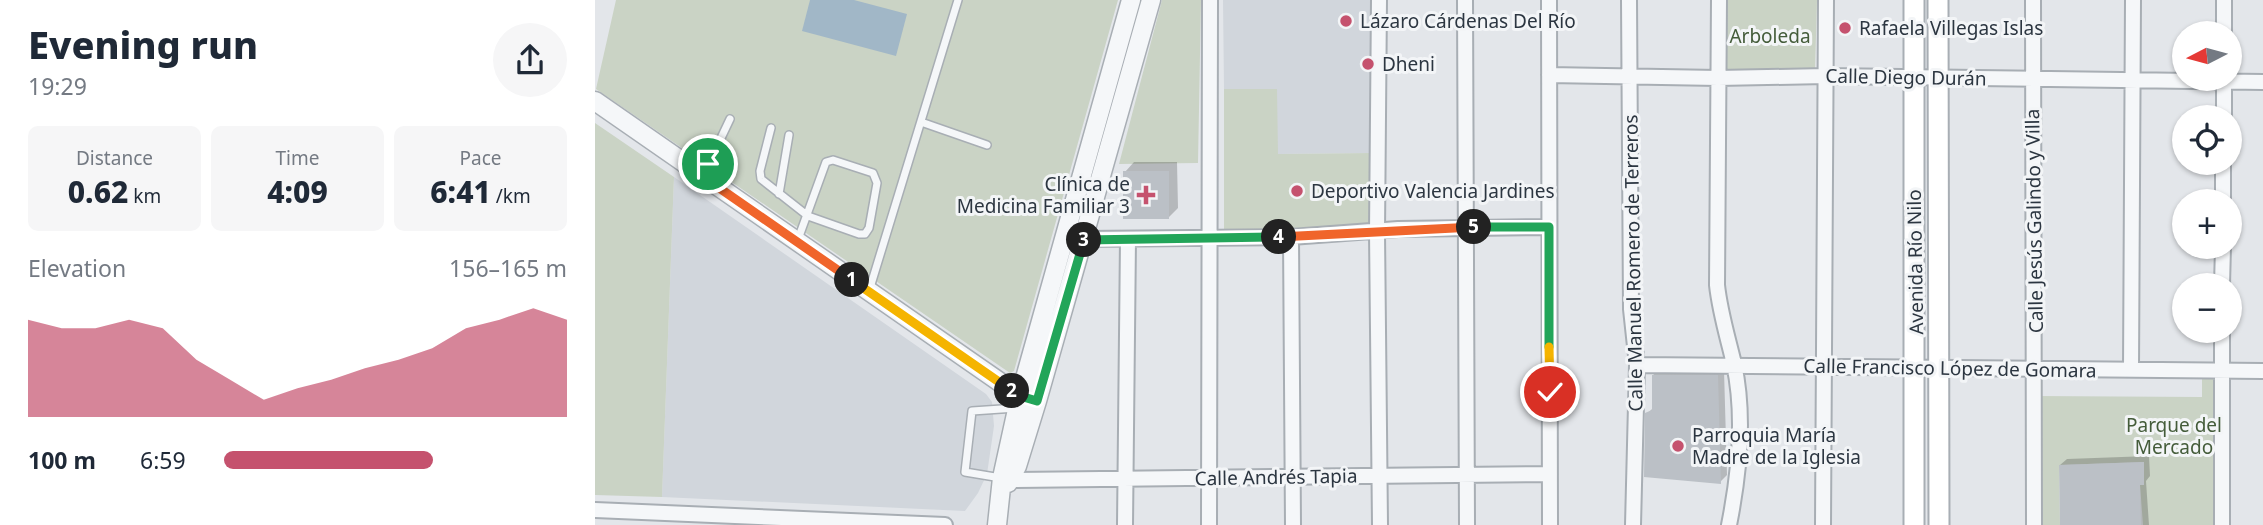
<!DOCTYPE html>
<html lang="en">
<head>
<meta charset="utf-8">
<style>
  :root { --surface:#fff; --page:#f6f6f7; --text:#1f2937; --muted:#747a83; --accent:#c5526e }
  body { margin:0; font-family:"Noto Sans",sans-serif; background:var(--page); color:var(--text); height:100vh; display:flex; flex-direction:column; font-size:26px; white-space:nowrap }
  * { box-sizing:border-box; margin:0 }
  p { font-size:23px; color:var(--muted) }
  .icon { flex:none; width:38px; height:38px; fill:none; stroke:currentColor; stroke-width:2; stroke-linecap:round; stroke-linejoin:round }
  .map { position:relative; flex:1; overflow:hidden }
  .side { display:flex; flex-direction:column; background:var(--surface); width:595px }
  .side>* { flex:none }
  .needle { width:46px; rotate:264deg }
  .controls { position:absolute; left:1577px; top:21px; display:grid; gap:14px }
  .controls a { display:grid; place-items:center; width:70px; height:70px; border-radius:50%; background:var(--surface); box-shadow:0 2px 5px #0004; font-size:35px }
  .pin { position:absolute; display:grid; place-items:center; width:60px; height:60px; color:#fff; margin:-30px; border:4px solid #fff; border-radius:50%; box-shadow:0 2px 7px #0007 }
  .km { position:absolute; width:35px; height:35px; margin:-18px; border-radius:50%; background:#222; color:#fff; font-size:19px; line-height:35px; text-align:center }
  .round { display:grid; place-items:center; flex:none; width:74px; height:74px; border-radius:37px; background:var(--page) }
  .head { display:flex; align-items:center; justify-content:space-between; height:119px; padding:0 28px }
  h1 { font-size:38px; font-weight:800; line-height:52px }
  .stats { display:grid; grid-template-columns:repeat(3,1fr); gap:10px; height:119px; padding:7px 28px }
  .stats div { display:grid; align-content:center; border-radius:10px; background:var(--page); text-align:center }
  .stats b { font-size:30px; font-weight:800 }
  .stats small { font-size:19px; font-weight:400 }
  .stats p { font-size:19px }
  .chart { height:196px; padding:14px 28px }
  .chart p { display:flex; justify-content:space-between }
  .chart svg { width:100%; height:126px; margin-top:7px; fill:var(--accent); opacity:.7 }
  ul { padding:0 28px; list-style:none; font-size:23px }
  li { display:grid; grid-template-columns:112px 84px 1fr; align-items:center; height:52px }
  li i { height:18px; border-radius:9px; background:var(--accent) }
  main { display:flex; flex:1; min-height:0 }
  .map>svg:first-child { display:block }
  .built { fill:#d1d6dc }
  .green { fill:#cad3c5 }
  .water { fill:#a1b7c7 }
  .shadow { fill:#0003 }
  .building { fill:#bbc0c6 }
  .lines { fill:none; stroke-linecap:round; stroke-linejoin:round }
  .service-casing { stroke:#a8aeb4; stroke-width:10 }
  .minor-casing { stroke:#a8aeb4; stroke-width:18 }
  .tertiary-casing { stroke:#a8aeb4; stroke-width:21 }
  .secondary-casing { stroke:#a8aeb4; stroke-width:23 }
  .service { stroke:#f5f7f9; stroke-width:7 }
  .minor { stroke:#f5f7f9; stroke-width:14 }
  .tertiary { stroke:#f5f7f9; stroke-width:18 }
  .secondary { stroke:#fff; stroke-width:19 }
  .split-1-casing { stroke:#fff; stroke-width:14 }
  .split-2-casing { stroke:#fff; stroke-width:14 }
  .split-3-casing { stroke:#fff; stroke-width:14 }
  .split-4-casing { stroke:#fff; stroke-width:14 }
  .split-5-casing { stroke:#fff; stroke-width:14 }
  .split-6-casing { stroke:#fff; stroke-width:14 }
  .split-7-casing { stroke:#fff; stroke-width:14 }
  .split-1 { stroke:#f0652b; stroke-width:9 }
  .split-2 { stroke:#f5b400; stroke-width:9 }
  .split-3 { stroke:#22a559; stroke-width:9 }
  .split-4 { stroke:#22a559; stroke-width:9 }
  .split-5 { stroke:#f0652b; stroke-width:9 }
  .split-6 { stroke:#22a559; stroke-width:9 }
  .split-7 { stroke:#f5b400; stroke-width:9 }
  .poi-dot { fill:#c5526e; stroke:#f3f5f7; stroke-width:2.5 }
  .labels { text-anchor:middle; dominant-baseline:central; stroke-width:6; stroke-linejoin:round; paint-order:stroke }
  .poi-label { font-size:19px; fill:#2c3641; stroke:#f3f5f7; text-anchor:start }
  .park-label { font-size:19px; fill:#445c3a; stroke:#f3f5f7 }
  .street-label { font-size:19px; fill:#2c3641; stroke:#f3f5f7 }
</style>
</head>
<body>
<main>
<section class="side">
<div class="head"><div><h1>Evening run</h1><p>19:29</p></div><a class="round"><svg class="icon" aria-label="share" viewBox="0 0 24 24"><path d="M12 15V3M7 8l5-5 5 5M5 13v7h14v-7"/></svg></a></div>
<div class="stats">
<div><p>Distance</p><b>0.62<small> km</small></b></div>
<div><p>Time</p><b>4:09</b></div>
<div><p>Pace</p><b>6:41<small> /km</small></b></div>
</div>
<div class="chart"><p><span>Elevation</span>156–165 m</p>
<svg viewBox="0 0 160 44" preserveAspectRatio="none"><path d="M0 44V10L10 13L20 13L30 10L40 13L50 24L60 31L70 38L80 34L90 31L100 27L110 24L120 20L130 13L140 10L150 6L160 10V44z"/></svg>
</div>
<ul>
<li><b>100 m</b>6:59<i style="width:61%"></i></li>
</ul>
</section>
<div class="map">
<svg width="1668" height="525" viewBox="0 0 1668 525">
  <rect width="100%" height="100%" fill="#e3e6ea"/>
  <path class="built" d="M628,0H775V153L682,154V89H629Z
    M79,177L391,394L397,402L399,426L392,474L383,493L370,511L67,497Z"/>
  <path class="green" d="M21,0H523L419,371L415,373L1,89Z
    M567,0H606L603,163L524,164Z
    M1129,0H1222L1220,71L1128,73Z
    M629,89H682L683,154L775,153L774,227L629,233Z
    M0,123L79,177L67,497L0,495Z
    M1607,373H1620V525H1548L1545,485L1549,484L1548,462L1464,465L1465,525H1442L1440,396L1607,397Z"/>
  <path class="water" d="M215,0H259L312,14L301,56L207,31Z"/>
  <path class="shadow" d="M539,162H582L583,208L573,218L530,172Z
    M1065,369L1129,370L1132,475L1125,482L1052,414L1059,407L1058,375Z
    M1554,456L1555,476L1551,481L1554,525H1467L1465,465L1472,459Z"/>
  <path class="building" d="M528,171H574V219H528Z
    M1057,375H1123L1126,484L1049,477L1050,413L1057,410Z
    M1549,462V485H1545L1546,525H1465L1464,465Z"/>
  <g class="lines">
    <defs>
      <path id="service" d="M326,122L392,145
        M176,128L165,171L166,179L213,216L264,234H270L274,228L282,183L278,173L238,160L231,162L202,242
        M108,176L135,119
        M184,194L194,135
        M274,291L363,0
        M406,478L370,472L377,411L421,408"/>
      <path id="minor" d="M784,0L782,232L785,525
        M870,0L872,525
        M954,0L955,525
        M1034,0L1036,309L1042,365L1038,525
        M1124,0L1122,285C1125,313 1133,338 1139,364C1150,415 1144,475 1134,525
        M1438,0L1439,525
        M1629,33V0
        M954,75L1123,78L1231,76L1668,82
        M1629,117V79
        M1628,201V163
        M696,237L698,525
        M489,239L696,237L803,229L954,227
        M1627,285L1628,247
        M1627,331V525
        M1042,365L1668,371
        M1536,369L1538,0
        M407,478L415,480L955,474
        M0,510L350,525
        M530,525L533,239
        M614,525L615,0
        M1228,525L1231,0"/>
      <path id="tertiary" d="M0,101L425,396L442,401
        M413,483L422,466L442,401L556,0
        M402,525L407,478L425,396L536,0"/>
      <path id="secondary" d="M1343,0L1344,525
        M1319,525V0"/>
    </defs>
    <use href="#service" class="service-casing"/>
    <use href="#minor" class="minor-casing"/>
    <use href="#tertiary" class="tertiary-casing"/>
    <use href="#secondary" class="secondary-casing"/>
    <use href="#service" class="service"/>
    <use href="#minor" class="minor"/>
    <use href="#tertiary" class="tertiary"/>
    <use href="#secondary" class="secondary"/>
  </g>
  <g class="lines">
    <defs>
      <path id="split-1" d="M113,164L107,176L257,280"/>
      <path id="split-2" d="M257,280L417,391"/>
      <path id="split-3" d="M417,391L425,396L442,401L489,240"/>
      <path id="split-4" d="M489,240L684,237"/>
      <path id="split-5" d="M684,237L879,227"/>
      <path id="split-6" d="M879,227H954V347"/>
      <path id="split-7" d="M954,347L955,392"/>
    </defs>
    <use href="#split-1" class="split-1-casing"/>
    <use href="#split-2" class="split-2-casing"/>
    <use href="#split-3" class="split-3-casing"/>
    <use href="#split-4" class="split-4-casing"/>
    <use href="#split-5" class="split-5-casing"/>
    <use href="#split-6" class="split-6-casing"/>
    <use href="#split-7" class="split-7-casing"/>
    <use href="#split-1" class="split-1"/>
    <use href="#split-2" class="split-2"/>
    <use href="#split-3" class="split-3"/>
    <use href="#split-4" class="split-4"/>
    <use href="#split-5" class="split-5"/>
    <use href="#split-6" class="split-6"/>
    <use href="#split-7" class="split-7"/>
  </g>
  <g class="poi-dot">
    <circle cx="751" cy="21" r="7"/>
    <circle cx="1250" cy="28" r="7"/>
    <circle cx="773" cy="64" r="7"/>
    <circle cx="702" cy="191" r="7"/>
    <path d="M547.5 184.5h7v7h7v7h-7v7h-7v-7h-7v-7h7z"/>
    <circle cx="1083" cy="446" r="7"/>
  </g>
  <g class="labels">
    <g class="poi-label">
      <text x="765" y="21">Lázaro Cárdenas Del Río</text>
      <text x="1264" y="28">Rafaela Villegas Islas</text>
      <text x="787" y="64">Dheni</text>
      <text x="535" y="184" text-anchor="end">Clínica de<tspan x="535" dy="22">Medicina Familiar 3</tspan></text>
      <text x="716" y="191">Deportivo Valencia Jardines</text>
      <text x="1097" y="435">Parroquia María<tspan x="1097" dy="22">Madre de la Iglesia</tspan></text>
    </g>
    <g class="park-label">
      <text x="1175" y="36">Arboleda</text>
      <text x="1579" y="425">Parque del<tspan x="1579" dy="22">Mercado</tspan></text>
    </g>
    <g class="street-label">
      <text transform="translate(1311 77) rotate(1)">Calle Diego Durán</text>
      <text transform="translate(1439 221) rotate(-91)">Calle Jesús Galindo y Villa</text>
      <text transform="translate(1320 262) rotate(-91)">Avenida Río Nilo</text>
      <text transform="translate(1038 263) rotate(-91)">Calle Manuel Romero de Terreros</text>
      <text transform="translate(1355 368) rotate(1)">Calle Francisco López de Gomara</text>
      <text transform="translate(681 477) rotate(-1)">Calle Andrés Tapia</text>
    </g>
  </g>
</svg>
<div class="controls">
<a><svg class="needle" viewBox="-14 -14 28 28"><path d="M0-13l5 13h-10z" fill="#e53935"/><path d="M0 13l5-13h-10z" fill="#747a83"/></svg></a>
<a><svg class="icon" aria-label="locate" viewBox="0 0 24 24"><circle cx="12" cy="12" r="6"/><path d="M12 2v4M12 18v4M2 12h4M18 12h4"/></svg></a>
<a>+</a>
<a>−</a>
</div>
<div class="pin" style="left:113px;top:164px;background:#1e9e55"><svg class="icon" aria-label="arrive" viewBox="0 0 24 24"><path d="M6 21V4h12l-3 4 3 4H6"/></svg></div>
<div class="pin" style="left:955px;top:392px;background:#d93025"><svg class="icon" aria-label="check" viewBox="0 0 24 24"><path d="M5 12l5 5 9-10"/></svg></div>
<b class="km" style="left:257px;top:280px">1</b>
<b class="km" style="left:417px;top:391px">2</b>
<b class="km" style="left:489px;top:240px">3</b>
<b class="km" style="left:684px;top:237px">4</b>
<b class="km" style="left:879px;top:227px">5</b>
</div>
</main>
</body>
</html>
